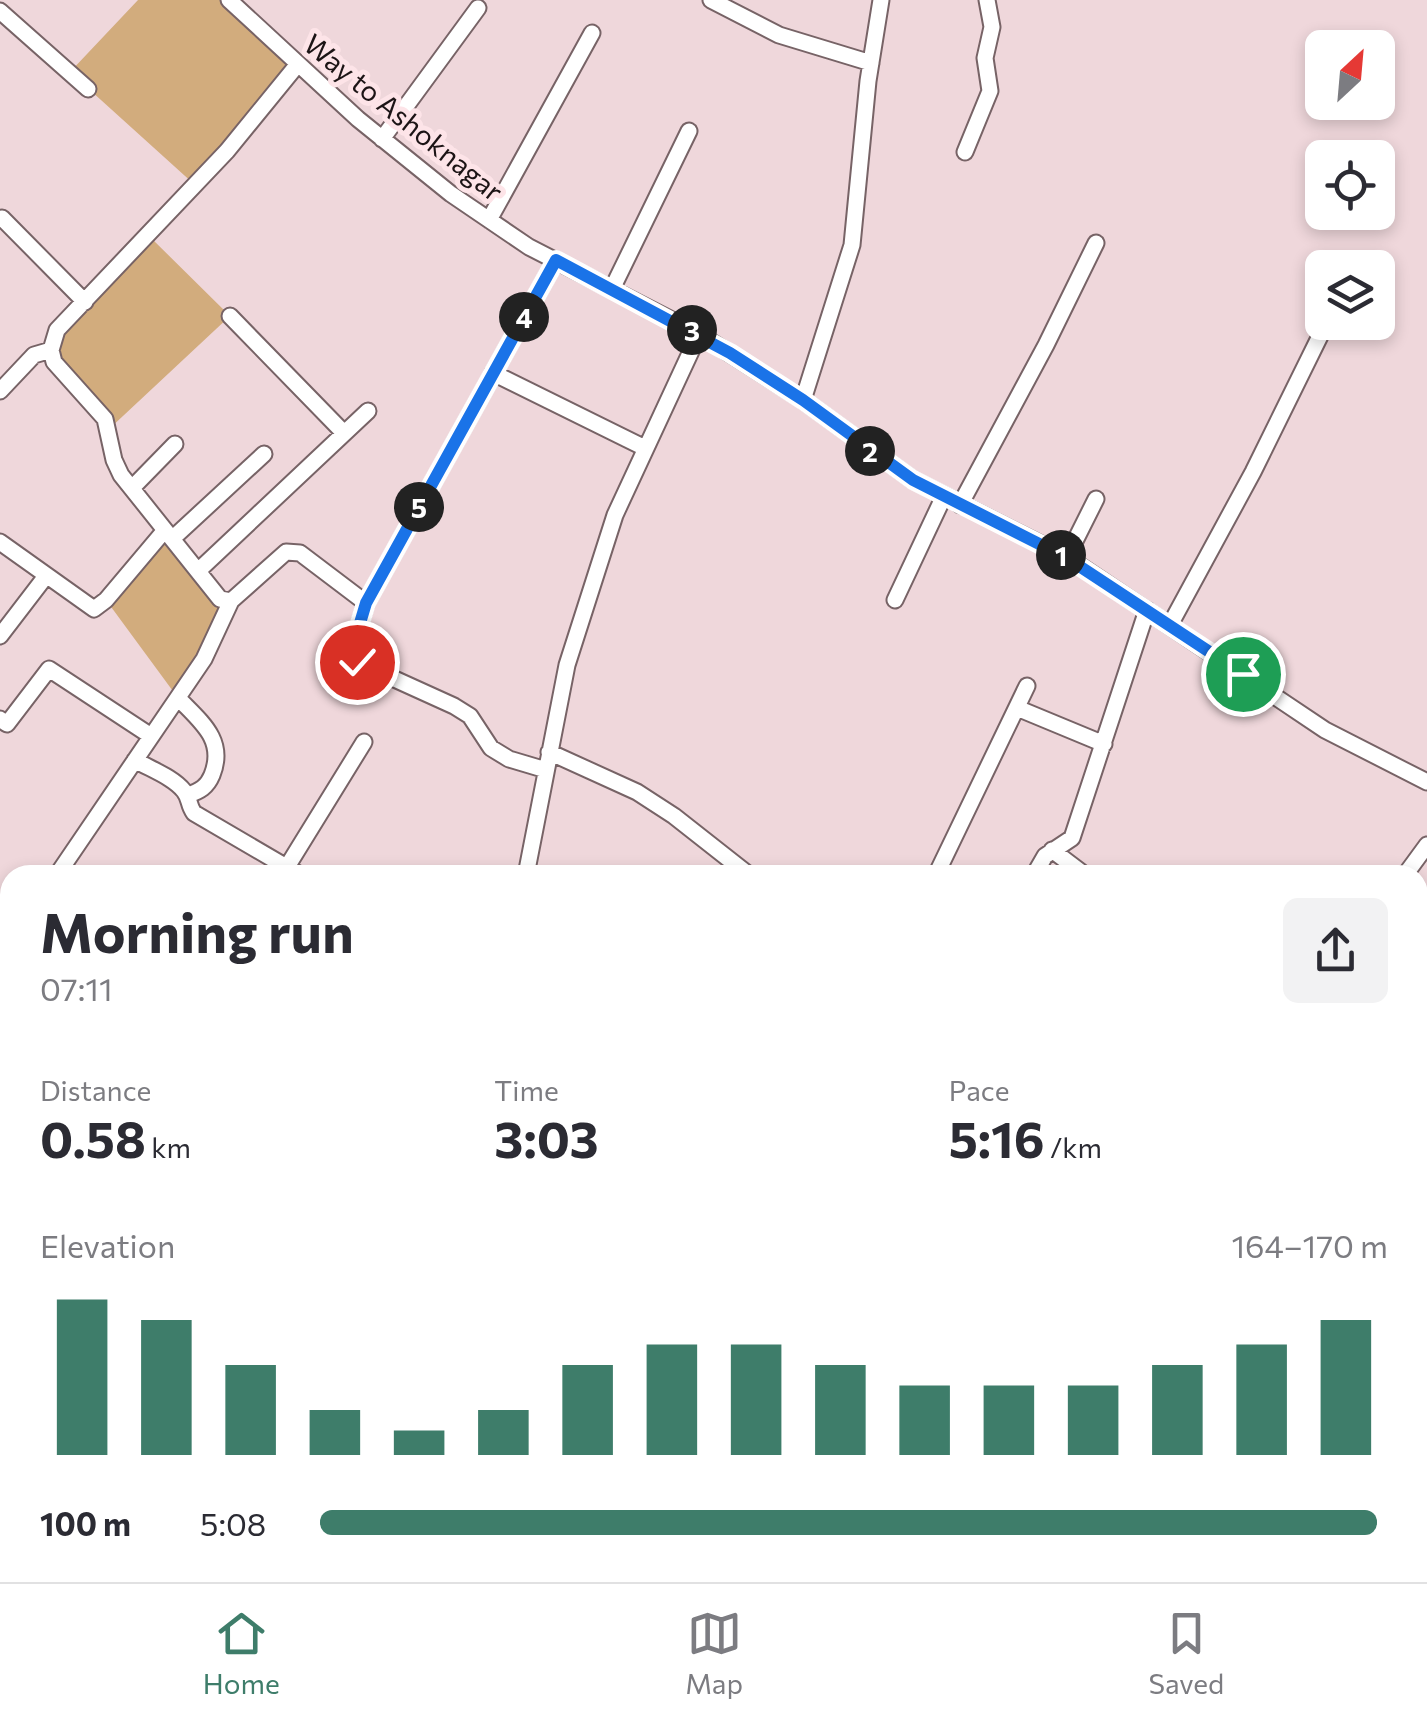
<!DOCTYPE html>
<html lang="en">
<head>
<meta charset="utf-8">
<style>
  :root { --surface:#fff; --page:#f2f2f3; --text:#2b2b33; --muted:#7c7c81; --line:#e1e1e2; --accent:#3e7d6a }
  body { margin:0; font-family:Commissioner,sans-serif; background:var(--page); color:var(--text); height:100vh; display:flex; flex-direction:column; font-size:38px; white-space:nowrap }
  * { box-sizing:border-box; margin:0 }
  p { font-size:32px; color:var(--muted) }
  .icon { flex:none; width:55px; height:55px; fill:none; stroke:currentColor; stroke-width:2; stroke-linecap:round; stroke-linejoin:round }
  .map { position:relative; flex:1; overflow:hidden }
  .panel { position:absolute; left:0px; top:865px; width:1428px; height:718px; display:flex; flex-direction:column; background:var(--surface); border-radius:30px 30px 0 0; box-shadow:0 5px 15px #0003 }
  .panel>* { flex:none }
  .needle { width:65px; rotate:26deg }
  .tools { position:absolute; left:1305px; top:30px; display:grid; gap:20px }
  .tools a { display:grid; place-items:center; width:90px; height:90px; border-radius:15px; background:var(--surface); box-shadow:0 5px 15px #0003; font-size:50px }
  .pin { position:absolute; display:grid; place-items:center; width:85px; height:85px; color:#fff; margin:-42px; border:5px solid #fff; border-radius:50%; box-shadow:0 2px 10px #0007 }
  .km { position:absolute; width:50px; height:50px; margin:-25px; border-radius:50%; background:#222; color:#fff; font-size:28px; line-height:50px; text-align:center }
  .round { display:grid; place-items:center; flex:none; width:105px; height:105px; border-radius:15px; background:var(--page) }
  .overview { display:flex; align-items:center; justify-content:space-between; height:170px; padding:0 40px }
  h1 { font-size:55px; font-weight:700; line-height:75px }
  .figures { display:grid; grid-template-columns:repeat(3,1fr); gap:15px; height:170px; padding:10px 40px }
  .figures div { display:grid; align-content:center }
  .figures b { font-size:50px; font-weight:700 }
  .figures small { font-size:28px; font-weight:400 }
  .figures p { font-size:28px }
  .chart { height:280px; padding:20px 40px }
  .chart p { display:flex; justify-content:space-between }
  .chart svg { width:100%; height:180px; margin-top:10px; stroke:var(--accent); stroke-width:6 }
  ul { padding:0 40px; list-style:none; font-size:32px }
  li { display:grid; grid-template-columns:160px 120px 1fr; align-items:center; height:75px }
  li i { height:25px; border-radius:12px; background:var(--accent) }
  .tabs { display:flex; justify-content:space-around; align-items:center; height:140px; border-top:2px solid var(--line); background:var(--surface); font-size:28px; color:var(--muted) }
  .tabs a { display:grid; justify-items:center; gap:5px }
  .tabs .selected { color:var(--accent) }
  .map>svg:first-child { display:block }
  .green { fill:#d2ac7d }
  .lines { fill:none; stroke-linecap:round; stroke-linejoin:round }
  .minor-casing { stroke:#776366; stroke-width:19 }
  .minor { stroke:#fff; stroke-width:15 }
  .route-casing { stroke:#fff; stroke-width:20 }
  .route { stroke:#1a73e8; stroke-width:12 }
  .labels { text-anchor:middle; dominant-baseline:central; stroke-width:10; stroke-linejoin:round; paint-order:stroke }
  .street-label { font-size:28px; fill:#1c1415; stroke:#fde4e8 }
</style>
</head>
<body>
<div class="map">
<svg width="1427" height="1582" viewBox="0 0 1427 1582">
  <rect width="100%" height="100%" fill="#efd7db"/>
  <path class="green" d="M138,0H229L298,64L195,185L70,72Z
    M148,235L230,316L108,430L54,362L57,330Z
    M165,530L231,601L178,698L106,600Z"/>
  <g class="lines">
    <defs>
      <path id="minor" d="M229,0L358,119L451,194L529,247L699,334L803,400L913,480L1067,557L1325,730L1427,782
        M711,0L779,35L871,63
        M0,11L88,89
        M298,64L227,151L57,330L51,350L54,362L105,419L114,460L121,475L220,599L231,601L286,552L300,553L366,603L352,650L357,662L454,706L470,716L491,748L509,759L546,770
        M382,139L478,8
        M965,152L990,91L985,58L992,27L987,0
        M2,218L85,302
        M489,220L592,33
        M612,289L689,131
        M230,316L344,433
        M493,373L645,448
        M0,391L34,355L51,350
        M803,400L852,245L868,81L881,0
        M132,488L175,444
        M960,505L1046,345L1096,243
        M172,539L264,454
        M0,542L94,609L106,600L165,530
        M1067,557L1096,499
        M198,571L368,411
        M895,600L944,496
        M366,603L556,260
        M1170,625L1253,472L1320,336
        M0,636L46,576
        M178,698C201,722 226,740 212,775C207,787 200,791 188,795
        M1017,708L1104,744
        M0,719L7,724L49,669L151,736
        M549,752L637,792L674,816L749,875
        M135,760C150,769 173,777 184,791C190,798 188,805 194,813L300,875
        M1052,850L1085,875
        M57,875L204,659L231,601
        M282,875L364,742
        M526,875L567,665L615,515L699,334
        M936,875L1027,686
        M1034,875L1045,856L1072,838L1147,610
        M1405,875L1427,845
        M0,976L10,958
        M0,993L10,999
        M1418,1161L1427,1166
        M0,1254L10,1261
        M0,1370L10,1360
        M424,1572L434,1582
        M1130,1572L1133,1582
        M1403,1572L1419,1579
        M102,1582L112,1572
        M377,1582L381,1572
        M1232,1582L1237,1572"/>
    </defs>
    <use href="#minor" class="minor-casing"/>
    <use href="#minor" class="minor"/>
  </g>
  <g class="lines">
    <defs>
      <path id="route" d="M357,662L352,650L366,603L556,260L730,353L803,400L913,480L1067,558L1243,674"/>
    </defs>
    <use href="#route" class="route-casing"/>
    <use href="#route" class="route"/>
  </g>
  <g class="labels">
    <g class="street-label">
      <text transform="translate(404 117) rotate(39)">Way to Ashoknagar</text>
    </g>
  </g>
</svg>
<div class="tools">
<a><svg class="needle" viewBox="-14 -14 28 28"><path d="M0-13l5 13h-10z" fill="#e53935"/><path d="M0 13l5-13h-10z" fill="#7c7c81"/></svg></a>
<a><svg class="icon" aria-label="locate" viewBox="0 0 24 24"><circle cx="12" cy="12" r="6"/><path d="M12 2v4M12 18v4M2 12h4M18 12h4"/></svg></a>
<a><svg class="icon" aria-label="layers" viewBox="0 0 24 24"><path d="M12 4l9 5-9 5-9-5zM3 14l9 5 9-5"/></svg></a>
</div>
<div class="pin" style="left:1243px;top:674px;background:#1e9e55"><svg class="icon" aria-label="arrive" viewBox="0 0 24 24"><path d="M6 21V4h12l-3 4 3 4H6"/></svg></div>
<div class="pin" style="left:357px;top:662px;background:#d93025"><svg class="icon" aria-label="check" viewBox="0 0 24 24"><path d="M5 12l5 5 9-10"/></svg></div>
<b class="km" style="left:1061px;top:555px">1</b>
<b class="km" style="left:870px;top:451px">2</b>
<b class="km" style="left:692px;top:330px">3</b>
<b class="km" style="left:524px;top:317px">4</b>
<b class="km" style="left:419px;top:507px">5</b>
<section class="panel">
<div class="overview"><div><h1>Morning run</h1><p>07:11</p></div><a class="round"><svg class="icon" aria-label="share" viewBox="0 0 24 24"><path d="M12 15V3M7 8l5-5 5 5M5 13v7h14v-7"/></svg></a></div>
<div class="figures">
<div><p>Distance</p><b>0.58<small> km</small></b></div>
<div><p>Time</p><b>3:03</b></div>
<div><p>Pace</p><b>5:16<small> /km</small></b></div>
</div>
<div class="chart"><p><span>Elevation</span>164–170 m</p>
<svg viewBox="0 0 160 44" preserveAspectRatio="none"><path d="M5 44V6M15 44V11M25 44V22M35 44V33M45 44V38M55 44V33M65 44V22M75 44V17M85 44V17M95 44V22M105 44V27M115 44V27M125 44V27M135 44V22M145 44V17M155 44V11"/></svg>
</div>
<ul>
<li><b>100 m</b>5:08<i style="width:99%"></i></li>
</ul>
</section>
</div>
<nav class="tabs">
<a class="selected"><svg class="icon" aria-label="home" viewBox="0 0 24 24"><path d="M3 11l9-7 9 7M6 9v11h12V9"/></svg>Home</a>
<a><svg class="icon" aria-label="map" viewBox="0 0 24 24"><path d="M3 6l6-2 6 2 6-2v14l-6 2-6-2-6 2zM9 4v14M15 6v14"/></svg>Map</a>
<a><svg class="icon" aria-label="saved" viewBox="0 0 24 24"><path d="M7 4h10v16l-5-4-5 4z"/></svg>Saved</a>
</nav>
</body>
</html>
